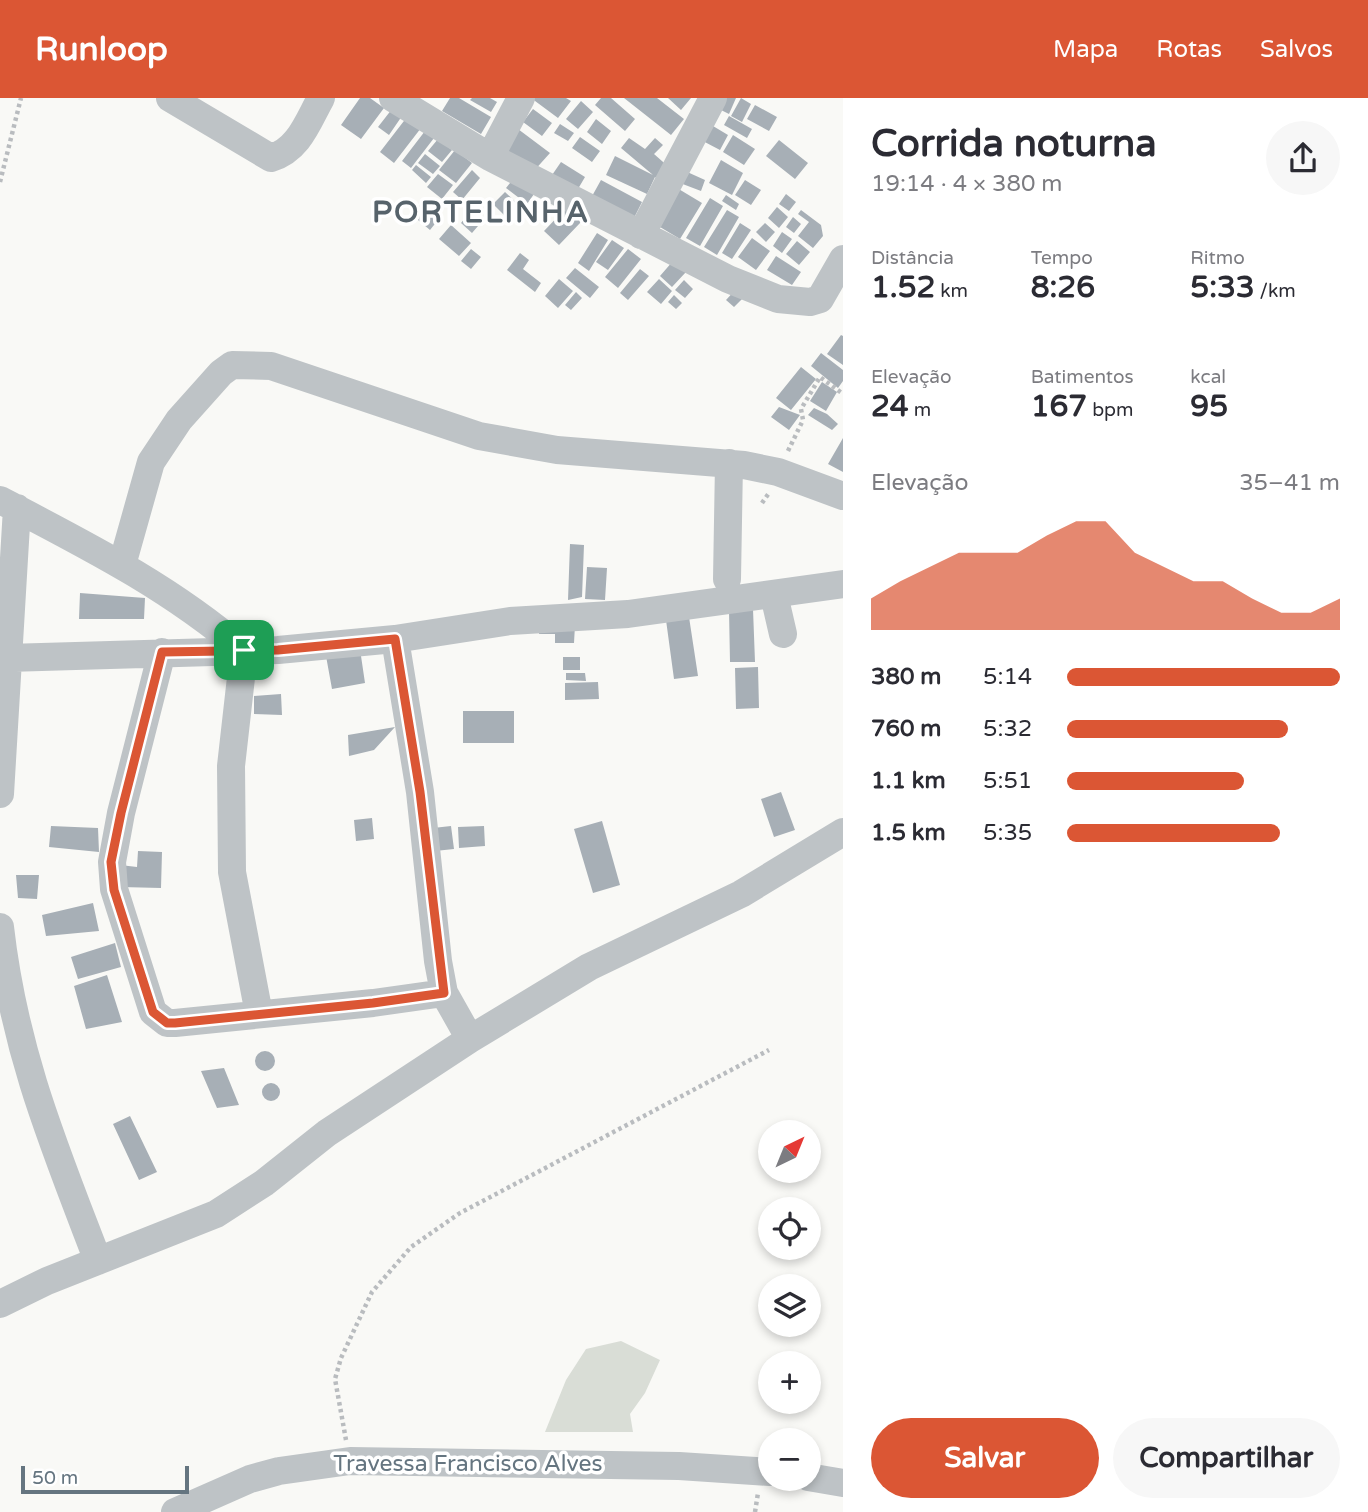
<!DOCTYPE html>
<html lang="pt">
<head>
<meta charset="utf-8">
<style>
  :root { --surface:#fff; --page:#f7f7f7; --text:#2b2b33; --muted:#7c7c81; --accent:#db5634 }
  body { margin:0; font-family:"Varela Round",sans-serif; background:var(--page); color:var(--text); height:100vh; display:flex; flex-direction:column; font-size:26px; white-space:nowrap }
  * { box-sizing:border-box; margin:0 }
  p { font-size:23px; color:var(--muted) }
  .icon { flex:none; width:38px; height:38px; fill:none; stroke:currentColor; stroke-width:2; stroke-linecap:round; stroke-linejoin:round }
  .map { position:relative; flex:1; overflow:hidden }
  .panel { display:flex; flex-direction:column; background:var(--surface); width:525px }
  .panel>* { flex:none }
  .needle { width:46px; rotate:43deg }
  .tools { position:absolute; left:758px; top:1022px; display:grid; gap:14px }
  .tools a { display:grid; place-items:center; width:63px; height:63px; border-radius:50%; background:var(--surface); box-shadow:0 4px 10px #0003; font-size:35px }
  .scale { position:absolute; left:21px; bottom:18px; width:168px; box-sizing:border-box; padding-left:7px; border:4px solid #657580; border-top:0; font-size:19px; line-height:24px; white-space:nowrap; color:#657580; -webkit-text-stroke:5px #fff; paint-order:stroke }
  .pin { position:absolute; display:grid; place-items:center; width:60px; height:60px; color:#fff; margin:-30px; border-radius:14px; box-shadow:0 4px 10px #0006 }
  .round { display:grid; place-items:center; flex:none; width:74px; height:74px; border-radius:37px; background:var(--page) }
  .overview { display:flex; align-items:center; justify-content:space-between; height:119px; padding:0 28px }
  h1 { font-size:38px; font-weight:800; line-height:52px }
  .metrics { display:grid; grid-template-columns:repeat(3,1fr); gap:10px; height:119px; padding:7px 28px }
  .metrics div { display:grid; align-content:center }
  .metrics b { font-size:30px; font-weight:800 }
  .metrics small { font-size:19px; font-weight:400 }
  .metrics p { font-size:19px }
  .chart { height:196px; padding:14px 28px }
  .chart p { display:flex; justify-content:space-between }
  .chart svg { width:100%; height:126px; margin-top:7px; fill:var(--accent); opacity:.7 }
  .action { display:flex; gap:14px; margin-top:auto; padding:14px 28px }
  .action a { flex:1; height:80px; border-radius:42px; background:var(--accent); color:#fff; font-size:28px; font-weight:800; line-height:80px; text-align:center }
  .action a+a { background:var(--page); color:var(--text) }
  ul { padding:0 28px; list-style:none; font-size:23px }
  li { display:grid; grid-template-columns:112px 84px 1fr; align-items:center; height:52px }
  li i { height:18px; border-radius:9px; background:var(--accent) }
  header { display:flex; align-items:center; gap:42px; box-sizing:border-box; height:98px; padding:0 35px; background:var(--accent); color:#fff }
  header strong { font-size:33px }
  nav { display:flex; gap:38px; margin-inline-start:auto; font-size:24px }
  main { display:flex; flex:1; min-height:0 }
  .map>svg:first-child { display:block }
  .green { fill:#d9ddd6 }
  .building { fill:#a7afb6 }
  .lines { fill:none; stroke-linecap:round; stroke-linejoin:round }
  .path { stroke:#b9bcbf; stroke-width:4.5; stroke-dasharray:3.5 3.5; stroke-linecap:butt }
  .minor { stroke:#bec3c6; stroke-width:28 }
  .route-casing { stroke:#fff; stroke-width:14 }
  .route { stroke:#db5634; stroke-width:9 }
  .labels { text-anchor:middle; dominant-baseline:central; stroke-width:7; stroke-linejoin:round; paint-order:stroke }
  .street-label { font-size:23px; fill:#657580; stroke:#fff }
  .district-label { font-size:30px; font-weight:bold; letter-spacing:2px; fill:#57636b; stroke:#fff }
</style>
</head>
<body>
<header>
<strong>Runloop</strong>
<nav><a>Mapa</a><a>Rotas</a><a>Salvos</a></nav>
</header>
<main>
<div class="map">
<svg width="843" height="1414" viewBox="0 0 843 1414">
  <rect width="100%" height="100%" fill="#f9f9f6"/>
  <path class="green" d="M621,1243L660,1262L645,1295L630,1316L633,1334H545L566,1282L586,1251Z"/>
  <path class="building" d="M360,0H370L384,10L361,41L341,27Z
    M450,0H459L491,19L481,36L442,13Z
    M472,0H490L497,4L491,14L470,2Z
    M531,0H566L571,3L558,20Z
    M601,0H611L635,21L625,33L595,7Z
    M624,0H657L684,21L671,37Z
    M668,0H691L681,12Z
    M722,0H736L729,16L717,10Z
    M741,0L751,6L742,24L731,18Z
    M581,3L593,14L578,31L566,21Z
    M755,7L777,19L769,33L747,21Z
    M392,11L402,18L389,37L378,29Z
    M533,11L552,25L542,38L523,24Z
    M729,18L752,31L747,40L724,27Z
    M407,19L421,30L394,65L380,54Z
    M596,21L611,33L602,46L587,34Z
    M708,25L728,37L720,52L699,41Z
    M560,26L574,35L568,43L554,35Z
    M514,28L550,55L532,75L501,55Z
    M425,33L434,40L411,70L402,63Z
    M733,37L755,51L744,67L723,54Z
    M580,39L600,53L592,64L572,50Z
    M629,40L645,51L655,40L663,47L654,56L671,71L660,83L655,79L647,96L606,77L615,58L653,77L621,50Z
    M438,41L452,52L442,64L428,53Z
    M779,42L808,65L795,81L766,58Z
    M455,52L472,65L456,85L439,72Z
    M425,56L440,68L433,76L418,65Z
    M721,62L743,75L732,97L709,85Z
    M561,64L585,79L575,96L550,80Z
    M416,67L431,79L426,85L412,72Z
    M472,72L480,80L462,102L453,94Z
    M685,73L705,82L701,93L680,85Z
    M438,76L453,87L442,101L427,89Z
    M514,80L534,96L527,106L506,90Z
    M601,82L642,104L633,122L591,100Z
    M745,82L761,92L751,107L735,97Z
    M677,90L702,105L680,141L655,126Z
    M505,94L521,109L509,122L493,106Z
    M786,96L796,104L789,113L779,106Z
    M726,97L739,106L736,112L722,103Z
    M710,100L723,108L700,148L686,140Z
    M424,102L442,117L430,132L412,117Z
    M777,109L788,119L779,130L768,120Z
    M566,110L581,124L559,147L544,133Z
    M727,112L739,119L717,157L704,149Z
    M801,112L821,127L823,138L813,150L798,138L809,124L798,116Z
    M467,118L478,128L472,135L461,125Z
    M793,119L801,126L794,135L786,129Z
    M740,125L751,132L732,161L722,155Z
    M765,125L775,134L766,144L756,134Z
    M451,127L471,145L459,158L439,141Z
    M782,134L792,141L782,155L773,148Z
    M597,135L608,142L589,173L578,165Z
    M752,140L770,153L756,172L738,159Z
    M612,142L624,150L608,172L596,164Z
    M797,143L810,154L799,167L786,156Z
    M471,151L481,159L471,171L461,163Z
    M628,151L641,161L618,190L605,179Z
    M520,155L529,162L523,171L541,185L535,194L507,172Z
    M776,158L801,174L792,187L767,172Z
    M673,163L686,174L672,189L660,178Z
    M575,170L599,189L590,200L566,180Z
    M640,171L649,178L628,202L620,195Z
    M559,181L573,193L558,210L545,198Z
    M659,181L672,193L661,206L647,194Z
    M684,182L693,191L685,200L675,192Z
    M738,189L746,197L734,209L726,202Z
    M576,194L582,200L571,212L565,207Z
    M674,197L682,205L676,211L668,204Z
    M841,237L843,238V267L827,256Z
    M821,255L843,272V283L838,290L811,268Z
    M801,269L816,281L791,312L776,300Z
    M822,284L837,294L826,313L810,303Z
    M779,309L800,317L789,332L771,319Z
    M814,310L827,316L838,326L832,332L808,317Z
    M843,340V374L828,366Z
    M570,446L584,447L582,499L568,502Z
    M587,469L607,470L605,502L585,501Z
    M80,495L145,500L144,521H79Z
    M753,511L755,564H730L729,512Z
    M689,519L698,578L674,581L666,522Z
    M540,527H575L574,545H555V536H539Z
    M326,558H361L365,585L332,591Z
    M563,559H580V572H563Z
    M758,569L759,610L736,611L735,570Z
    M566,575H585L586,583L566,582Z
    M598,584L599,601L565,602V585Z
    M281,596L282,617L254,616V598Z
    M463,613H514V645H463Z
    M395,629L374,652L349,658L348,637Z
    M781,694L795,732L774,739L761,701Z
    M372,720L374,741L356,743L354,722Z
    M602,723L620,787L593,795L574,731Z
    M51,728L98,730L99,754L49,749Z
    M451,728L454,751L435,753L433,730Z
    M484,728L485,748L459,750L458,729Z
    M138,753L162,754L161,790L121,789L120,767L137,769Z
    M16,777H39L37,801L18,800Z
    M93,805L99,833L46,838L42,817Z
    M115,845L121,869L78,881L71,859Z
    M107,877L122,924L86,931L74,888Z
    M255 963a10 10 0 1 1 20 0a10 10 0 1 1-20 0Z
    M224,970L239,1007L217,1010L201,973Z
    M262 994a9 9 0 1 1 18 0a9 9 0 1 1-18 0Z
    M130,1018L157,1074L139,1082L113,1026Z"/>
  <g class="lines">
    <path class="path" d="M0,84L21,0
      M788,353L803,322L801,311L820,279L843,296
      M762,405L769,395
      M346,1342L335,1281L341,1260L372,1194L411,1149L460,1115L769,952
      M755,1414L758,1395"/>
    <path class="minor" d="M170,0L271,60C299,52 308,23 321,0
      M393,0L490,59L728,181L778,201L810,204L820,201L843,161
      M490,59L521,0
      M641,137L713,0
      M0,402C86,447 170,489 244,553L231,668L232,774L259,916
      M122,467L151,364L179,322L221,275L232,267L271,268L479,338L557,352L744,367L778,374L843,398
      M727,481L729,365
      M774,497L783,536
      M395,541L420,694L438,863L444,895L470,941
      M162,554L121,715L112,764L114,791L153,914L167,925H175L373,905L444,895
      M7,560L278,552L395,541L510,523L628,516L843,486
      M0,696L17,410
      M0,829C14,953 54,1048 98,1163
      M0,1206L47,1183L216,1116L264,1085L327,1035L470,941L589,869L741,796L843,734
      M808,1379L843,1385
      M175,1414L250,1381L279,1373L350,1363L679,1368L770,1374"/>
  </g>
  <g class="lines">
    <defs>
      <path id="route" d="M395,541L420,694L444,895L373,905L175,925H167L153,914L114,792L111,764L121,715L162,554L278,552Z"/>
    </defs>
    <use href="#route" class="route-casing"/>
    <use href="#route" class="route"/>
  </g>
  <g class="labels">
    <g class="street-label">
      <text x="468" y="1366">Travessa Francisco Alves</text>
    </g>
    <g class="district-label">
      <text x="481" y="114">PORTELINHA</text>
    </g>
  </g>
</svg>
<div class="tools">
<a><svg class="needle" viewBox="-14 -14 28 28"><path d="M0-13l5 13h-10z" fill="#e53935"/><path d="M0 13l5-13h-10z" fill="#7c7c81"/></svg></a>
<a><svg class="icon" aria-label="locate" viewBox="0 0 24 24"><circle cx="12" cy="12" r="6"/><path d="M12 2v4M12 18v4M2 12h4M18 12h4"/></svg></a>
<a><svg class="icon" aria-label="layers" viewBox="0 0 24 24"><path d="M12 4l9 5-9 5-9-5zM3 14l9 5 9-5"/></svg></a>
<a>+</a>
<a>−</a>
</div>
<div class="scale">50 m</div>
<div class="pin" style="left:244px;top:552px;background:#1e9e55"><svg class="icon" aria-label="arrive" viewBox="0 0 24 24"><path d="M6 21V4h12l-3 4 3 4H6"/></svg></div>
</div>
<section class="panel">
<div class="overview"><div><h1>Corrida noturna</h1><p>19:14 · 4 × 380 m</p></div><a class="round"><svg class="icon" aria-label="share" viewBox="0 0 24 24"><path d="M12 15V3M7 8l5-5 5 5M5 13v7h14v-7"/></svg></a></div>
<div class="metrics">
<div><p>Distância</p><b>1.52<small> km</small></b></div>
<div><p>Tempo</p><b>8:26</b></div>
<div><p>Ritmo</p><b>5:33<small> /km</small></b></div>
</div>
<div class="metrics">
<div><p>Elevação</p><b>24<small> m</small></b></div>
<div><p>Batimentos</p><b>167<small> bpm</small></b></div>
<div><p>kcal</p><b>95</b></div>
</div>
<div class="chart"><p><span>Elevação</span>35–41 m</p>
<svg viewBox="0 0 160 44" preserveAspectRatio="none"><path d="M0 44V33L10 27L20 22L30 17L40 17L50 17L60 11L70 6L80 6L90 17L100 22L110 27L120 27L130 33L140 38L150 38L160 33V44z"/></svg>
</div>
<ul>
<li><b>380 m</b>5:14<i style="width:100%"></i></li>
<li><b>760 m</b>5:32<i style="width:81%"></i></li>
<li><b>1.1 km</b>5:51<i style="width:65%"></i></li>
<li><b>1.5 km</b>5:35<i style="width:78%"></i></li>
</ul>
<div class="action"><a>Salvar</a><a>Compartilhar</a></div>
</section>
</main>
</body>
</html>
